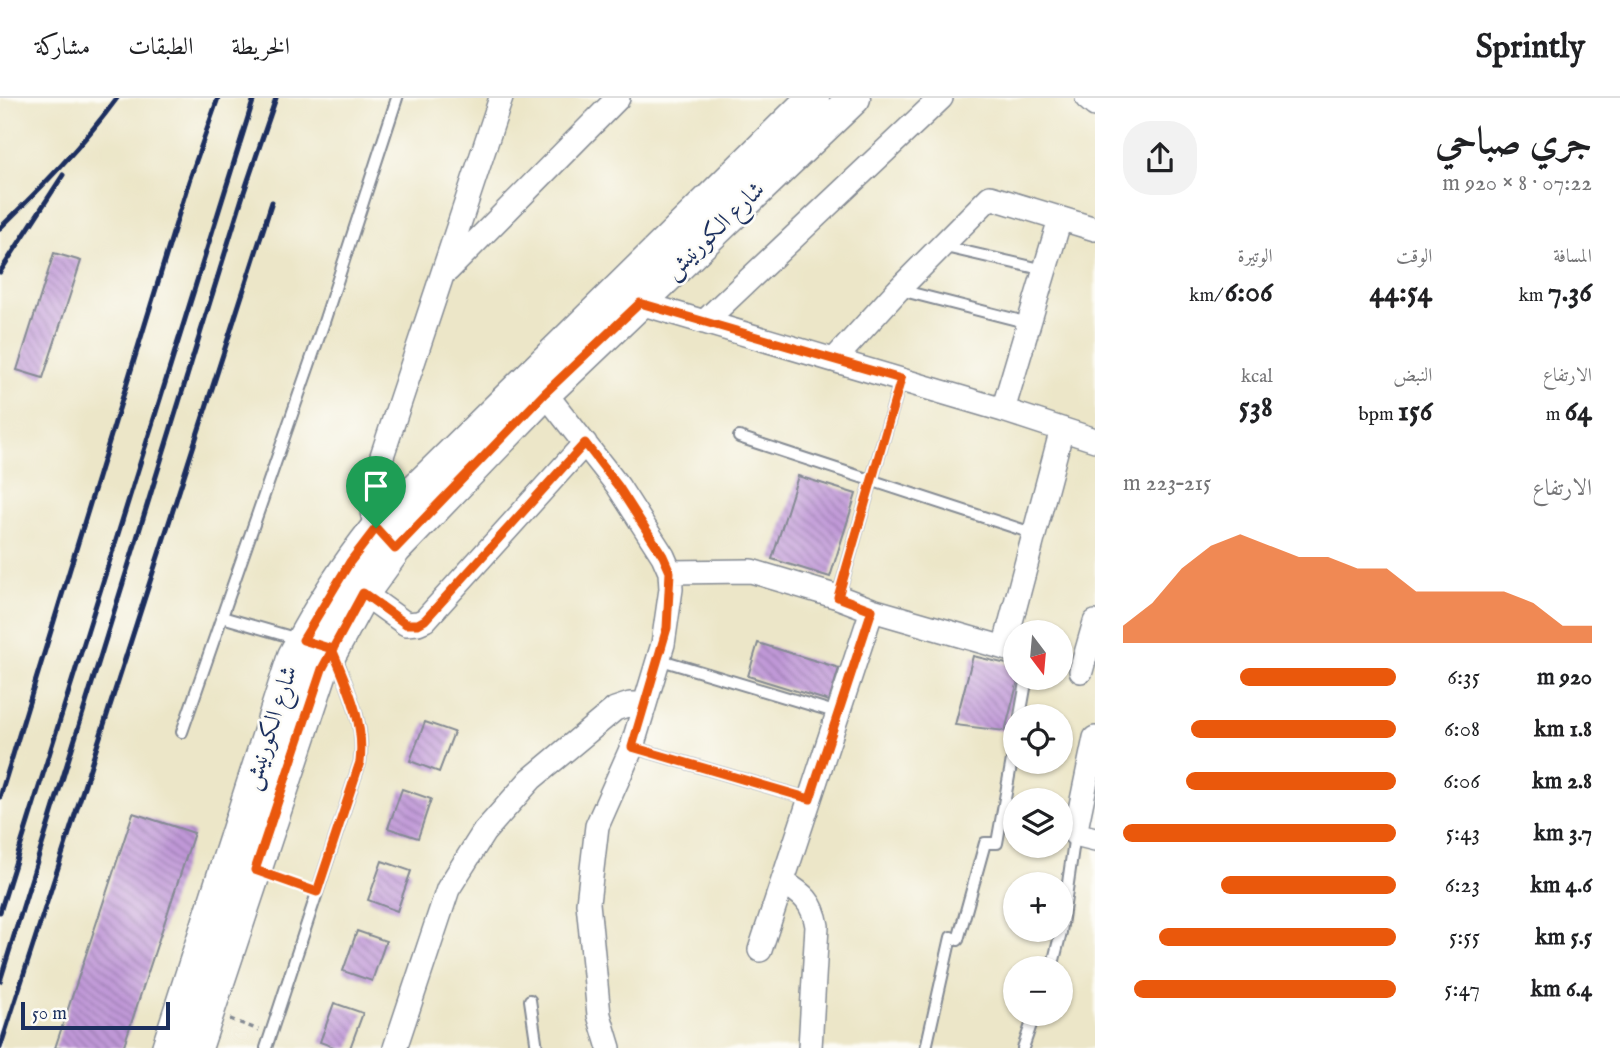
<!DOCTYPE html>
<html lang="ar">
<head>
<meta charset="utf-8">
<style>
  :root { --surface:#fff; --page:#f2f2f2; --text:#202124; --muted:#757577; --line:#e0e0e0; --accent:#ea580c }
  body { margin:0; font-family:"IM FELL English",Amiri,serif; background:var(--page); color:var(--text); direction:rtl; height:100vh; display:flex; flex-direction:column; font-size:26px; white-space:nowrap }
  * { box-sizing:border-box; margin:0 }
  p { font-size:23px; color:var(--muted) }
  .icon { flex:none; width:38px; height:38px; fill:none; stroke:currentColor; stroke-width:2; stroke-linecap:round; stroke-linejoin:round }
  .map { position:relative; flex:1; overflow:hidden; direction:ltr }
  .panel { display:flex; flex-direction:column; background:var(--surface); width:525px }
  .panel>* { flex:none }
  .needle { width:46px; rotate:164deg }
  .buttons { position:absolute; left:1003px; top:522px; display:grid; gap:14px }
  .buttons a { display:grid; place-items:center; width:70px; height:70px; border-radius:50%; background:var(--surface); box-shadow:0 2px 5px #0004; font-size:35px }
  .scale { position:absolute; left:21px; bottom:18px; width:149px; box-sizing:border-box; padding-left:7px; border:4px solid #1b2f5e; border-top:0; font-size:19px; line-height:24px; white-space:nowrap; color:#1b2f5e; -webkit-text-stroke:5px #fdfcf7; paint-order:stroke }
  .pin { position:absolute; display:grid; place-items:center; width:60px; height:60px; color:#fff; margin:-72px -30px; border-radius:50% 50% 50% 0; rotate:-45deg; box-shadow:0 0 7px #0007 }
  .pin .icon { rotate:45deg }
  .round { display:grid; place-items:center; flex:none; width:74px; height:74px; border-radius:28px; background:var(--page) }
  .summary { display:flex; align-items:center; justify-content:space-between; height:119px; padding:0 28px }
  h1 { font-size:38px; font-weight:700; line-height:52px }
  .figures { display:grid; grid-template-columns:repeat(3,1fr); gap:10px; height:119px; padding:7px 28px }
  .figures div { display:grid; align-content:center }
  .figures b { font-size:30px; font-weight:700 }
  .figures small { font-size:19px; font-weight:400 }
  .figures p { font-size:19px }
  .chart { height:196px; padding:14px 28px }
  .chart p { display:flex; justify-content:space-between }
  .chart svg { width:100%; height:126px; margin-top:7px; fill:var(--accent); opacity:.7 }
  ul { padding:0 28px; list-style:none; font-size:23px }
  li { display:grid; grid-template-columns:112px 84px 1fr; align-items:center; height:52px }
  li i { height:18px; border-radius:9px; background:var(--accent) }
  header { display:flex; align-items:center; gap:42px; box-sizing:border-box; height:98px; padding:0 35px; background:var(--surface); border-bottom:2px solid var(--line) }
  header strong { font-size:33px }
  nav { display:flex; gap:38px; margin-inline-start:auto; font-size:24px }
  main { display:flex; flex:1; min-height:0 }
  .map>svg:first-child { display:block }
  .building { fill:url(#building-back-hatch) }
  .lines { fill:none; stroke-linecap:round; stroke-linejoin:round }
  .lane-casing { stroke:#848a93; stroke-width:14 }
  .street-casing { stroke:#848a93; stroke-width:26 }
  .secondary-casing { stroke:#848a93; stroke-width:35 }
  .path { stroke:#848a93; stroke-width:3.5; stroke-dasharray:5 5; stroke-linecap:butt }
  .lane { stroke:#fff; stroke-width:10 }
  .street { stroke:#fff; stroke-width:23 }
  .secondary { stroke:#fff; stroke-width:32 }
  .rail { stroke:#1b2f5e; stroke-width:5 }
  .route-casing { stroke:#fff; stroke-width:14 }
  .route { stroke:#ea580c; stroke-width:9 }
  .labels { text-anchor:middle; dominant-baseline:central; stroke-width:5; stroke-linejoin:round; paint-order:stroke }
  .street-label { font-size:24px; fill:#1b2f5e; stroke:#fdfcf7 }
</style>
</head>
<body>
<header>
<strong>Sprintly</strong>
<nav><a>الخريطة</a><a>الطبقات</a><a>مشاركة</a></nav>
</header>
<main>
<section class="panel">
<div class="summary"><div><h1>جري صباحي</h1><p>07:22 · 8 × 920 m</p></div><a class="round"><svg class="icon" aria-label="share" viewBox="0 0 24 24"><path d="M12 15V3M7 8l5-5 5 5M5 13v7h14v-7"/></svg></a></div>
<div class="figures">
<div><p>المسافة</p><b>7.36<small> km</small></b></div>
<div><p>الوقت</p><b>44:54</b></div>
<div><p>الوتيرة</p><b>6:06<small> /km</small></b></div>
</div>
<div class="figures">
<div><p>الارتفاع</p><b>64<small> m</small></b></div>
<div><p>النبض</p><b>156<small> bpm</small></b></div>
<div><p>kcal</p><b>538</b></div>
</div>
<div class="chart"><p><span>الارتفاع</span>215–223 m</p>
<svg viewBox="0 0 160 44" preserveAspectRatio="none"><path d="M0 44V38L10 30L20 18L30 10L40 6L50 10L60 14L70 14L80 18L90 18L100 26L110 26L120 26L130 26L140 30L150 38L160 38V44z"/></svg>
</div>
<ul>
<li><b>920 m</b>6:35<i style="width:57%"></i></li>
<li><b>1.8 km</b>6:08<i style="width:75%"></i></li>
<li><b>2.8 km</b>6:06<i style="width:77%"></i></li>
<li><b>3.7 km</b>5:43<i style="width:100%"></i></li>
<li><b>4.6 km</b>6:23<i style="width:64%"></i></li>
<li><b>5.5 km</b>5:55<i style="width:87%"></i></li>
<li><b>6.4 km</b>5:47<i style="width:96%"></i></li>
</ul>
</section>
<div class="map">
<svg width="1095" height="950" viewBox="0 0 1095 950">
  <defs>
    <pattern id="building-back-hatch" width="6" height="6" patternUnits="userSpaceOnUse" patternTransform="scale(1.75)"><rect width="6" height="6" fill="#c098d7"/><path d="M-1 5l2 2M0 0l6 6M5-1l2 2" fill="none" stroke="#9b7cb2"/></pattern>
  </defs>
  <rect width="100%" height="100%" fill="#fdfcf7"/>
  <filter id="ink" filterUnits="userSpaceOnUse"><feTurbulence type="fractalNoise" baseFrequency=".0143" numOctaves="2"/><feDisplacementMap in="SourceGraphic" scale="14" xChannelSelector="R" yChannelSelector="G"/><feConvolveMatrix kernelMatrix="1 2 1 2 8 2 1 2 1" color-interpolation-filters="sRGB"/></filter>
  <filter id="wash" filterUnits="userSpaceOnUse"><feTurbulence type="fractalNoise" baseFrequency=".00686" numOctaves="4" result="noise"/><feDisplacementMap in="SourceGraphic" scale="28" xChannelSelector="R" yChannelSelector="G"/><feGaussianBlur stdDeviation="1.57" result="paint"/><feColorMatrix in="noise" values="0 0 0 0 0 0 0 0 0 0 0 0 0 0 0 0 0 1.4 0 .05"/><feComposite in="paint" operator="in"/></filter>
  <g filter="url(#wash)">
    <rect width="100%" height="100%" fill="#ece6c8"/>
    <g id="blocks">
      <path class="building" d="M54,155L81,163L43,280L17,272Z
        M798,378L856,396L830,479L772,461Z
        M758,545L839,570L829,603L748,578Z
        M973,558L1015,568V579H1019L1005,633L955,627Z
        M425,624L454,634L439,674L410,663Z
        M402,691L431,701L418,740L388,730Z
        M133,715L194,735L123,950H55Z
        M382,763L411,773L397,813L368,802Z
        M357,833L386,843L372,883L343,873Z
        M334,905L363,915L350,950H336L320,944Z"/>
    </g>
  </g>
  <g filter="url(#ink)">
    <use href="#blocks" fill-opacity="0" stroke="#848a93" stroke-width="2"/>
    <g class="lines">
      <defs>
        <path id="lane" d="M941,148L1045,172
          M900,192L1029,225
          M739,339L1035,436
          M838,499L901,281
          M222,519L298,541
          M658,561L838,615
          M1020,618L1027,579
          M182,634L323,227L397,0
          M632,649L810,701
          M1052,870L1061,834L1075,736
          M530,902L537,950
          M266,950L360,664C365,626 349,594 336,559
          M926,950L951,839L958,842L985,745H997L1015,645
          M1023,950L1035,915"/>
        <path id="street" d="M1087,0L1095,7
          M448,172L618,0
          M640,205L1003,312L1095,342
          M704,224L941,0
          M834,262L898,192L990,99L1095,131
          M545,295L618,388L663,458L670,474L671,491L663,546L632,649L597,728L588,805L599,917L609,950
          M1003,312L1060,121
          M386,441C370,425 371,409 372,388L501,0
          M670,474L751,473L838,499L872,512L1015,553
          M363,495L406,526L418,525L425,522L585,345
          M1004,550L1062,331
          M1081,573L1095,524
          M1095,640L1075,736L1095,741
          M783,784C803,796 813,804 817,828L810,950
          M760,852L872,512
          M395,950L448,791L484,734L531,681L615,611L630,606H644"/>
        <path id="secondary" d="M168,950L294,558C318,513 344,471 376,431L813,0
          M196,950L322,571L363,495L395,451L545,295L854,0"/>
      </defs>
      <use href="#lane" class="lane-casing"/>
      <use href="#street" class="street-casing"/>
      <use href="#secondary" class="secondary-casing"/>
      <path class="path" d="M277,780L303,789
        M230,921L259,932"/>
      <use href="#lane" class="lane"/>
      <use href="#street" class="street"/>
      <use href="#secondary" class="secondary"/>
      <path class="rail" d="M0,130C42,89 82,48 117,0
        M0,174L63,77
        M0,699L189,83L218,0
        M0,814L254,0
        M0,883L243,97L276,0
        M0,950L272,104"/>
    </g>
  </g>
  <g class="lines" filter="url(#ink)">
    <defs>
      <path id="route" d="M376,430L350,464L303,542L332,551C347,588 365,624 360,664L317,794L255,772L322,571L363,495L406,526H418L425,522L585,345L618,388L663,458L670,474L667,530L632,649L810,701L872,512L838,499L901,281L640,205L545,295L395,451L376,430"/>
    </defs>
    <use href="#route" class="route-casing"/>
    <use href="#route" class="route"/>
  </g>
  <g class="labels">
    <g class="street-label">
      <text transform="translate(715 133) rotate(-44)">شارع الكورنيش</text>
      <text transform="translate(271 630) rotate(-72)">شارع الكورنيش</text>
    </g>
  </g>
</svg>
<div class="buttons">
<a><svg class="needle" viewBox="-14 -14 28 28"><path d="M0-13l5 13h-10z" fill="#e53935"/><path d="M0 13l5-13h-10z" fill="#757577"/></svg></a>
<a><svg class="icon" aria-label="locate" viewBox="0 0 24 24"><circle cx="12" cy="12" r="6"/><path d="M12 2v4M12 18v4M2 12h4M18 12h4"/></svg></a>
<a><svg class="icon" aria-label="layers" viewBox="0 0 24 24"><path d="M12 4l9 5-9 5-9-5zM3 14l9 5 9-5"/></svg></a>
<a>+</a>
<a>−</a>
</div>
<div class="scale">50 m</div>
<div class="pin" style="left:376px;top:430px;background:#1e9e55"><svg class="icon" aria-label="arrive" viewBox="0 0 24 24"><path d="M6 21V4h12l-3 4 3 4H6"/></svg></div>
</div>
</main>
</body>
</html>
